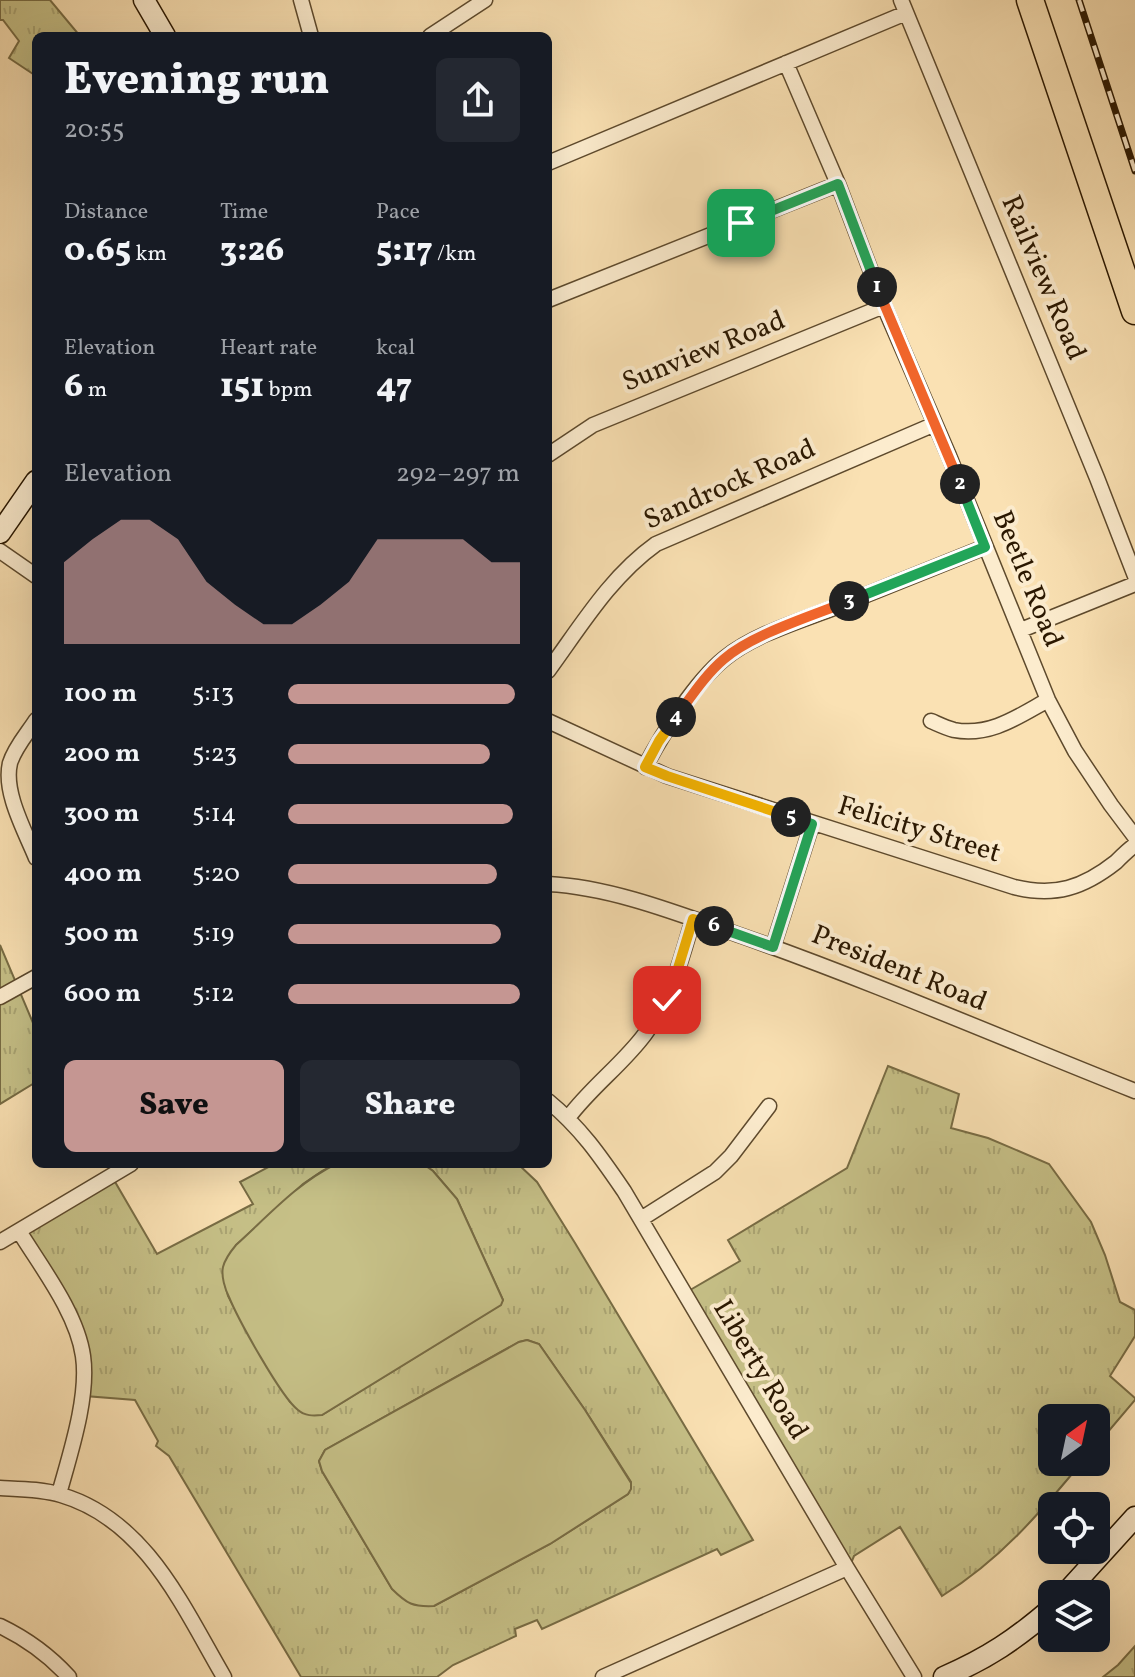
<!DOCTYPE html>
<html lang="en">
<head>
<meta charset="utf-8">
<style>
  :root { --surface:#171b24; --page:#242831; --text:#f1f3f6; --muted:#9ea1a6; --accent:#c59692 }
  body { margin:0; font-family:Vollkorn,serif; background:var(--page); color:var(--text); height:100vh; display:flex; flex-direction:column; font-size:30px; white-space:nowrap }
  * { box-sizing:border-box; margin:0 }
  p { font-size:26px; color:var(--muted) }
  .icon { flex:none; width:44px; height:44px; fill:none; stroke:currentColor; stroke-width:2; stroke-linecap:round; stroke-linejoin:round }
  .map { position:relative; flex:1; overflow:hidden }
  .drawer { position:absolute; left:32px; top:32px; width:520px; height:1136px; display:flex; flex-direction:column; background:var(--surface); border-radius:12px; box-shadow:0 8px 32px #0002 }
  .drawer>* { flex:none }
  .needle { width:52px; rotate:33deg }
  .tools { position:absolute; left:1038px; top:1404px; display:grid; gap:16px }
  .tools a { display:grid; place-items:center; width:72px; height:72px; border-radius:12px; background:var(--surface); box-shadow:0 8px 32px #0002; font-size:40px }
  .pin { position:absolute; display:grid; place-items:center; width:68px; height:68px; color:#fff; margin:-34px; border-radius:16px; box-shadow:0 4px 12px #0006 }
  .km { position:absolute; width:40px; height:40px; margin:-20px; border-radius:50%; background:#222; color:#fff; font-size:22px; line-height:40px; text-align:center }
  .round { display:grid; place-items:center; flex:none; width:84px; height:84px; border-radius:12px; background:var(--page) }
  .summary { display:flex; align-items:center; justify-content:space-between; height:136px; padding:0 32px }
  h1 { font-size:44px; font-weight:800; line-height:60px }
  .metrics { display:grid; grid-template-columns:repeat(3,1fr); gap:12px; height:136px; padding:8px 32px }
  .metrics div { display:grid; align-content:center }
  .metrics b { font-size:34px; font-weight:800 }
  .metrics small { font-size:22px; font-weight:400 }
  .metrics p { font-size:22px }
  .chart { height:224px; padding:16px 32px }
  .chart p { display:flex; justify-content:space-between }
  .chart svg { width:100%; height:144px; margin-top:8px; fill:var(--accent); opacity:.7 }
  .primary-button { display:flex; gap:16px; margin-top:auto; padding:16px 32px }
  .primary-button a { flex:1; height:92px; border-radius:12px; background:var(--accent); color:#111; font-size:32px; font-weight:800; line-height:92px; text-align:center }
  .primary-button a+a { background:var(--page); color:var(--text) }
  ul { padding:0 32px; list-style:none; font-size:26px }
  li { display:grid; grid-template-columns:128px 96px 1fr; align-items:center; height:60px }
  li i { height:20px; border-radius:10px; background:var(--accent) }
  .map>svg:first-child { display:block }
  .grass { fill:url(#grass-tufts); stroke:#786c44; stroke-width:2; fill-rule:evenodd }
  .garden { fill:#c6c087; stroke:#786c44; stroke-width:2 }
  .lines { fill:none; stroke-linecap:round; stroke-linejoin:round }
  .street-casing { stroke:#5e4a2d; stroke-width:17 }
  .secondary-casing { stroke:#2a1700; stroke-width:23 }
  .highway-casing { stroke:#2a1700; stroke-width:29 }
  .street { stroke:#fcecce; stroke-width:14 }
  .secondary { stroke:#fcecce; stroke-width:20 }
  .highway { stroke:#fae1b3; stroke-width:26 }
  .rail-casing { stroke:#2a1700; stroke-width:7 }
  .rail { stroke:#fcecce; stroke-width:4; stroke-dasharray:12; stroke-linecap:butt }
  .split-1-casing { stroke:#fff; stroke-width:16 }
  .split-2-casing { stroke:#fff; stroke-width:16 }
  .split-3-casing { stroke:#fff; stroke-width:16 }
  .split-4-casing { stroke:#fff; stroke-width:16 }
  .split-5-casing { stroke:#fff; stroke-width:16 }
  .split-6-casing { stroke:#fff; stroke-width:16 }
  .split-7-casing { stroke:#fff; stroke-width:16 }
  .split-1 { stroke:#22a559; stroke-width:10 }
  .split-2 { stroke:#f0652b; stroke-width:10 }
  .split-3 { stroke:#22a559; stroke-width:10 }
  .split-4 { stroke:#f0652b; stroke-width:10 }
  .split-5 { stroke:#f5b400; stroke-width:10 }
  .split-6 { stroke:#22a559; stroke-width:10 }
  .split-7 { stroke:#f5b400; stroke-width:10 }
  .labels { text-anchor:middle; dominant-baseline:central; stroke-width:8; stroke-linejoin:round; paint-order:stroke }
  .street-label { font-size:28px; fill:#2a1700; stroke:#fcecce }
</style>
</head>
<body>
<div class="map">
<svg width="1135" height="1677" viewBox="0 0 1135 1677">
  <defs>
    <pattern id="grass-tufts" width="24" height="20" patternUnits="userSpaceOnUse" patternTransform="scale(2)"><rect width="24" height="20" fill="#c6c087"/><path d="M3 7l-1-3M5 7V3M7 7l1-3M15 17l-1-3M17 17v-4M19 17l1-3" fill="none" stroke="#aaa473"/></pattern>
  </defs>
  <rect width="100%" height="100%" fill="#fae1b3"/>
  <filter id="stains"><feTurbulence type="fractalNoise" baseFrequency=".0025" numOctaves="4"/><feColorMatrix values="0 0 0 0 .2 0 0 0 0 .09 0 0 0 0 .02 0 0 0 .5 -.17"/></filter>
  <radialGradient id="worn" r=".72"><stop offset=".6" stop-color="#630" stop-opacity="0"/><stop offset="1" stop-color="#630" stop-opacity=".3"/></radialGradient>
  <path class="grass" d="M0,0H50L80,36H36V76L9,58L19,41L3,20H0Z
    M0,945L36,1030V1082L0,1104Z
    M888,1066L959,1094L951,1128L988,1138L1049,1164L1091,1222L1105,1255L1120,1302L1135,1310V1336L1110,1376L1135,1398V1400L1096,1446V1418H1052V1462H1082C1039,1514 1000,1560 942,1596L900,1527L854,1556L849,1568L685,1293L740,1261L728,1240L847,1168Z
    M274,1164H336L322,1171L303,1184L236,1245L224,1281L228,1296L235,1309L290,1402L322,1415L500,1305L503,1300L457,1199L433,1171L423,1164H518L537,1182L575,1243L753,1540L721,1555L717,1549L542,1629L537,1620L515,1629L516,1636L453,1665L437,1677H301L169,1456L156,1446L158,1441L135,1400L85,1396L84,1354L19,1231L111,1175L157,1254L253,1204L240,1182ZM527,1340L539,1344L585,1410L631,1482L628,1494L550,1544L434,1606L392,1589L322,1471L319,1461L325,1450L519,1342Z
    M1135,1646V1677H1103L1118,1665Z"/>
  <path class="garden" d="M336,1164H423L433,1171L457,1199L503,1300L501,1305L322,1415C313,1416 305,1416 298,1410C281,1397 238,1319 229,1297C225,1289 221,1276 223,1267C225,1259 231,1251 236,1245C267,1217 297,1183 336,1164Z
    M527,1340L539,1344L585,1410L631,1483V1489L628,1494L550,1544L434,1606C413,1607 407,1604 392,1589L322,1471L319,1461L325,1450L519,1342Z"/>
  <g class="lines">
    <defs>
      <path id="street" d="M301,0L311,36
        M901,0L1097,478L1135,576
        M430,36L485,0
        M786,63L838,184L884,306L949,456L1048,700L1075,751L1111,805L1135,837
        M548,163L906,13
        M548,300L838,184
        M548,455L593,425L884,306
        M0,551L36,576
        M1021,630L1135,584
        M548,671C581,626 610,577 656,544L935,424
        M36,720C27,734 15,747 10,763C3,792 25,831 36,858
        M548,721L667,776L1014,887C1055,897 1083,888 1116,862C1122,856 1128,850 1135,845
        M931,721C938,724 946,728 954,730C990,737 1019,716 1048,700
        M645,767C662,734 696,681 725,658C755,634 800,621 836,607C886,587 935,567 985,547
        M548,884C612,887 682,915 742,936C875,983 1004,1039 1135,1091
        M773,947L812,824
        M0,997L36,977
        M548,1101C581,1128 600,1156 624,1191L847,1568L914,1677
        M568,1118C591,1087 623,1064 645,1034C671,1000 681,960 693,919
        M641,1219L715,1172L731,1156L769,1106
        M19,1231C41,1267 77,1313 83,1356C89,1397 70,1454 59,1494
        M0,1242L131,1164
        M0,1488C20,1489 42,1489 61,1495C146,1520 183,1607 224,1677
        M0,1626C27,1639 49,1655 69,1677
        M603,1677L847,1568"/>
      <path id="secondary" d="M144,0L165,36
        M0,533L36,481
        M1065,1594L1135,1517
        M944,1677C988,1658 1016,1639 1052,1608"/>
      <path id="highway" d="M1030,0L1135,311"/>
    </defs>
    <use href="#street" class="street-casing"/>
    <use href="#secondary" class="secondary-casing"/>
    <use href="#highway" class="highway-casing"/>
    <use href="#street" class="street"/>
    <use href="#secondary" class="secondary"/>
    <use href="#highway" class="highway"/>
    <defs>
      <path id="rail" d="M1079,0L1135,171"/>
    </defs>
    <use href="#rail" class="rail-casing"/>
    <use href="#rail" class="rail"/>
  </g>
  <g class="lines">
    <defs>
      <path id="split-1" d="M741,223L838,184L877,287"/>
      <path id="split-2" d="M877,287L960,484"/>
      <path id="split-3" d="M849,601L985,547L960,484"/>
      <path id="split-4" d="M676,717C691,697 705,675 724,659C753,634 812,616 849,601"/>
      <path id="split-5" d="M676,717L659,741L645,767L667,776L791,817"/>
      <path id="split-6" d="M714,926L773,947L812,824L791,817"/>
      <path id="split-7" d="M667,1000L672,988L693,919L714,926"/>
    </defs>
    <use href="#split-1" class="split-1-casing"/>
    <use href="#split-2" class="split-2-casing"/>
    <use href="#split-3" class="split-3-casing"/>
    <use href="#split-4" class="split-4-casing"/>
    <use href="#split-5" class="split-5-casing"/>
    <use href="#split-6" class="split-6-casing"/>
    <use href="#split-7" class="split-7-casing"/>
    <use href="#split-1" class="split-1"/>
    <use href="#split-2" class="split-2"/>
    <use href="#split-3" class="split-3"/>
    <use href="#split-4" class="split-4"/>
    <use href="#split-5" class="split-5"/>
    <use href="#split-6" class="split-6"/>
    <use href="#split-7" class="split-7"/>
  </g>
  <g class="labels">
    <g class="street-label">
      <text transform="translate(1043 278) rotate(67)">Railview Road</text>
      <text transform="translate(704 352) rotate(-22)">Sunview Road</text>
      <text transform="translate(730 485) rotate(-24)">Sandrock Road</text>
      <text transform="translate(1027 579) rotate(68)">Beetle Road</text>
      <text transform="translate(919 830) rotate(17)">Felicity Street</text>
      <text transform="translate(899 969) rotate(22)">President Road</text>
      <text transform="translate(760 1370) rotate(59)">Liberty Road</text>
    </g>
  </g>
  <rect width="100%" height="100%" filter="url(#stains)"/>
  <rect width="100%" height="100%" fill="url(#worn)"/>
</svg>
<div class="tools">
<a><svg class="needle" viewBox="-14 -14 28 28"><path d="M0-13l5 13h-10z" fill="#e53935"/><path d="M0 13l5-13h-10z" fill="#9ea1a6"/></svg></a>
<a><svg class="icon" aria-label="locate" viewBox="0 0 24 24"><circle cx="12" cy="12" r="6"/><path d="M12 2v4M12 18v4M2 12h4M18 12h4"/></svg></a>
<a><svg class="icon" aria-label="layers" viewBox="0 0 24 24"><path d="M12 4l9 5-9 5-9-5zM3 14l9 5 9-5"/></svg></a>
</div>
<div class="pin" style="left:741px;top:223px;background:#1e9e55"><svg class="icon" aria-label="arrive" viewBox="0 0 24 24"><path d="M6 21V4h12l-3 4 3 4H6"/></svg></div>
<div class="pin" style="left:667px;top:1000px;background:#d93025"><svg class="icon" aria-label="check" viewBox="0 0 24 24"><path d="M5 12l5 5 9-10"/></svg></div>
<b class="km" style="left:877px;top:287px">1</b>
<b class="km" style="left:960px;top:484px">2</b>
<b class="km" style="left:849px;top:601px">3</b>
<b class="km" style="left:676px;top:717px">4</b>
<b class="km" style="left:791px;top:817px">5</b>
<b class="km" style="left:714px;top:926px">6</b>
<section class="drawer">
<div class="summary"><div><h1>Evening run</h1><p>20:55</p></div><a class="round"><svg class="icon" aria-label="share" viewBox="0 0 24 24"><path d="M12 15V3M7 8l5-5 5 5M5 13v7h14v-7"/></svg></a></div>
<div class="metrics">
<div><p>Distance</p><b>0.65<small> km</small></b></div>
<div><p>Time</p><b>3:26</b></div>
<div><p>Pace</p><b>5:17<small> /km</small></b></div>
</div>
<div class="metrics">
<div><p>Elevation</p><b>6<small> m</small></b></div>
<div><p>Heart rate</p><b>151<small> bpm</small></b></div>
<div><p>kcal</p><b>47</b></div>
</div>
<div class="chart"><p><span>Elevation</span>292–297 m</p>
<svg viewBox="0 0 160 44" preserveAspectRatio="none"><path d="M0 44V19L10 12L20 6L30 6L40 12L50 25L60 32L70 38L80 38L90 32L100 25L110 12L120 12L130 12L140 12L150 19L160 19V44z"/></svg>
</div>
<ul>
<li><b>100 m</b>5:13<i style="width:98%"></i></li>
<li><b>200 m</b>5:23<i style="width:87%"></i></li>
<li><b>300 m</b>5:14<i style="width:97%"></i></li>
<li><b>400 m</b>5:20<i style="width:90%"></i></li>
<li><b>500 m</b>5:19<i style="width:92%"></i></li>
<li><b>600 m</b>5:12<i style="width:100%"></i></li>
</ul>
<div class="primary-button"><a>Save</a><a>Share</a></div>
</section>
</div>
</body>
</html>
